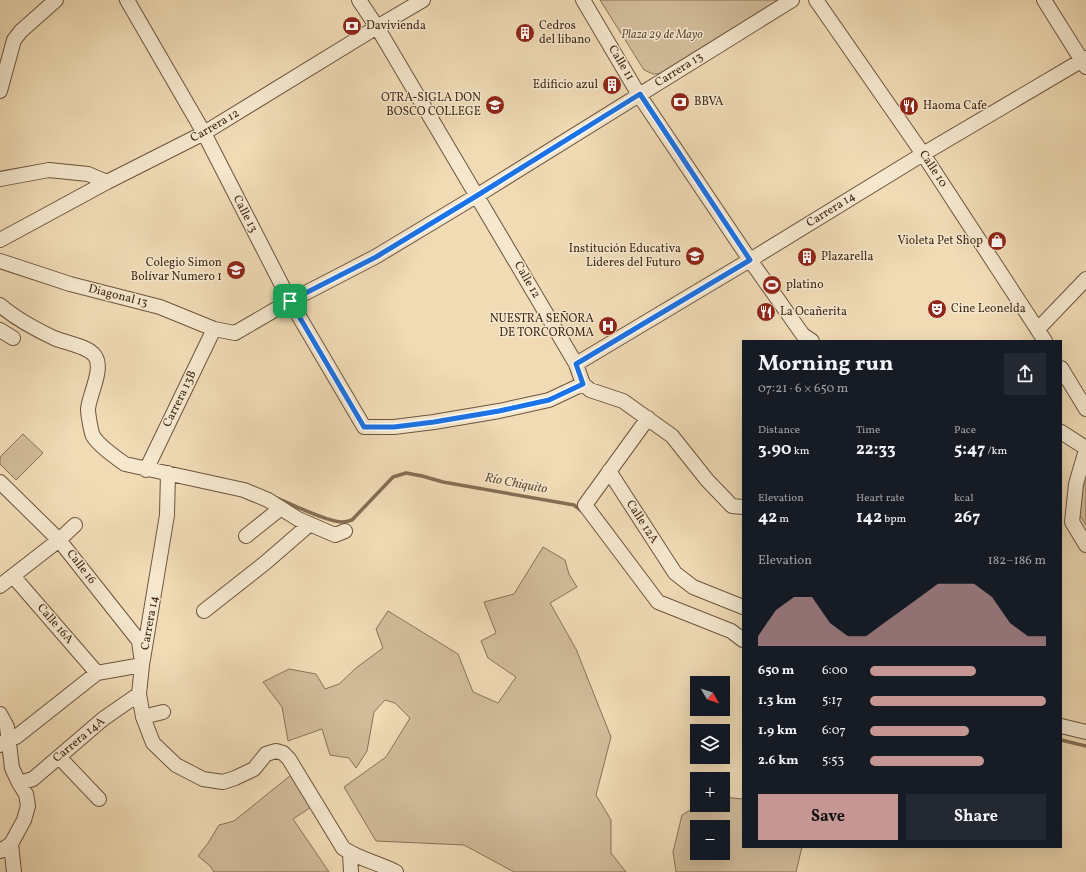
<!DOCTYPE html>
<html lang="en">
<head>
<meta charset="utf-8">
<style>
  :root { --surface:#171b24; --page:#242831; --text:#f1f3f6; --muted:#9ea1a6; --accent:#c59692 }
  body { margin:0; font-family:Vollkorn,serif; background:var(--page); color:var(--text); height:100vh; display:flex; flex-direction:column; font-size:15px; white-space:nowrap }
  * { box-sizing:border-box; margin:0 }
  p { font-size:13px; color:var(--muted) }
  .icon { flex:none; width:22px; height:22px; fill:none; stroke:currentColor; stroke-width:2; stroke-linecap:round; stroke-linejoin:round }
  .map { position:relative; flex:1; overflow:hidden }
  .panel { position:absolute; left:742px; top:340px; width:320px; height:508px; display:flex; flex-direction:column; background:var(--surface); border-radius:0px; box-shadow:0 4px 16px #0002 }
  .panel>* { flex:none }
  .needle { width:26px; rotate:129deg }
  .fabs { position:absolute; left:690px; top:676px; display:grid; gap:8px }
  .fabs a { display:grid; place-items:center; width:40px; height:40px; border-radius:0px; background:var(--surface); box-shadow:0 4px 16px #0002; font-size:20px }
  .pin { position:absolute; display:grid; place-items:center; width:34px; height:34px; color:#fff; margin:-17px; border-radius:8px; box-shadow:0 2px 6px #0006 }
  .round { display:grid; place-items:center; flex:none; width:42px; height:42px; border-radius:0px; background:var(--page) }
  .summary { display:flex; align-items:center; justify-content:space-between; height:68px; padding:0 16px }
  h1 { font-size:22px; font-weight:700; line-height:30px }
  .stats { display:grid; grid-template-columns:repeat(3,1fr); gap:6px; height:68px; padding:4px 16px }
  .stats div { display:grid; align-content:center }
  .stats b { font-size:17px; font-weight:700 }
  .stats small { font-size:11px; font-weight:400 }
  .stats p { font-size:11px }
  .chart { height:112px; padding:8px 16px }
  .chart p { display:flex; justify-content:space-between }
  .chart svg { width:100%; height:72px; margin-top:4px; fill:var(--accent); opacity:.7 }
  .cta { display:flex; gap:8px; margin-top:auto; padding:8px 16px }
  .cta a { flex:1; height:46px; border-radius:0px; background:var(--accent); color:#111; font-size:16px; font-weight:700; line-height:46px; text-align:center }
  .cta a+a { background:var(--page); color:var(--text) }
  ul { padding:0 16px; list-style:none; font-size:13px }
  li { display:grid; grid-template-columns:64px 48px 1fr; align-items:center; height:30px }
  li i { height:10px; border-radius:5px; background:var(--accent) }
  .map>svg:first-child { display:block }
  .green { fill:#d2bc9a; stroke:#897257; fill-rule:evenodd }
  .lines { fill:none; stroke-linecap:round; stroke-linejoin:round }
  .stream { stroke:#866e54; stroke-width:3.5 }
  .minor-casing { stroke:#6c543c; stroke-width:16 }
  .minor { stroke:#f5e8cf; stroke-width:14 }
  .route-casing { stroke:#fff; stroke-width:8 }
  .route { stroke:#1a73e8; stroke-width:5 }
  .labels { text-anchor:middle; dominant-baseline:central; stroke-width:3; stroke-linejoin:round; paint-order:stroke }
  .poi-label { font-size:12px; fill:#402714; stroke:#f5e8cf; text-anchor:start }
  .park-label { font-size:12px; font-style:italic; fill:#644c36; stroke:#f5e8cf }
  .street-label { font-size:12px; fill:#402714; stroke:#f5e8cf }
  .water-label { font-size:13px; font-style:italic; fill:#634b34; stroke:#f5e8cf }
</style>
</head>
<body>
<div class="map">
<svg width="1086" height="872" viewBox="0 0 1086 872">
  <rect width="100%" height="100%" fill="#f0dbb5"/>
  <filter id="stains"><feTurbulence type="fractalNoise" baseFrequency=".005" numOctaves="4"/><feColorMatrix values="0 0 0 0 .2 0 0 0 0 .09 0 0 0 0 .02 0 0 0 .5 -.17"/></filter>
  <radialGradient id="worn" r=".72"><stop offset=".6" stop-color="#630" stop-opacity="0"/><stop offset="1" stop-color="#630" stop-opacity=".3"/></radialGradient>
  <path class="green" d="M600,0H779L666,73L653,74L644,70Z
    M23,434L43,453L16,480L0,464V457Z
    M1086,472V525L1078,513Z
    M543,547L565,560L569,574L577,587L550,603L576,649L611,737L596,795L611,820V853L626,872H514L464,845L376,841L344,787L386,757L410,718L395,703L385,700L374,712L367,751L356,768L349,758L330,755L322,729L288,741L282,707L263,682L289,669L316,674L325,689L339,684L356,668L383,648L376,629L388,611L458,654L473,692L498,703L516,677L488,658L481,641L496,633L484,602L514,594Z
    M291,775L311,807L293,819L329,872H214L210,866L198,856L208,843L219,825L234,821Z
    M723,797L743,799V847H802L796,872H676L673,852L682,815L698,805H723ZM697,827H723V853H697Z"/>
  <g class="lines">
    <path class="stream" d="M276,498C292,504 327,522 342,522C345,522 349,521 352,520L393,477L406,473L422,476L443,482L574,505L583,512
      M1061,740L1086,746"/>
    <defs>
      <path id="minor" d="M127,0L204,133L290,301L364,427H394L434,422L499,411L549,400L583,384
        M359,0L377,27L576,364L583,384L590,390L623,401L672,436L707,480L732,506L743,507
        M583,0L639,95L750,260L803,335L812,341
        M816,0L923,154L1045,341
        M1044,0L1086,67
        M0,91L14,40L21,31L56,0
        M0,179L49,170L88,174L107,182
        M0,240L107,182L204,133L377,27L423,0
        M0,261L70,284L160,307L214,329L235,333L290,301L375,257L478,195L792,0
        M0,305C16,319 35,329 54,338C66,343 88,346 95,356C104,369 89,395 88,409C88,414 91,432 93,436C100,447 115,457 125,464L244,490L268,500L298,519L335,535L345,531
        M1038,329L1086,279
        M0,330L13,338
        M576,364L750,260L923,154L1086,58
        M1061,368L1086,409
        M648,418L585,505L658,602L731,631L743,640
        M1061,432L1086,448
        M146,470L214,329
        M609,471L675,573L693,587L743,607
        M168,473L167,515L142,665L139,694L143,717L153,743L176,765L203,779L223,782L235,778L254,769L266,754L276,751L283,753L289,759L343,848C358,859 379,863 396,872
        M0,482L59,540L139,641L141,656
        M1072,522L1076,484L1086,450
        M1072,522L1086,545
        M246,536L281,508
        M13,576L97,673
        M0,586L59,540L75,525
        M204,611L265,563L310,524
        M0,714L7,727L12,768L19,783L26,794L28,806L24,820L11,844L0,851
        M143,717L163,712
        M1061,726L1086,732
        M0,745L8,739L16,737L97,673L142,665
        M59,757L99,799
        M19,783L33,779L103,719L139,694
        M11,844L14,872
        M350,854L351,872"/>
    </defs>
    <use href="#minor" class="minor-casing"/>
    <use href="#minor" class="minor"/>
  </g>
  <g class="lines">
    <defs>
      <path id="route" d="M640,94L750,260L576,364L583,384L549,400L499,411L434,422L394,427H364L290,301L376,257L478,195Z"/>
    </defs>
    <use href="#route" class="route-casing"/>
    <use href="#route" class="route"/>
  </g>
  <defs>
    <symbol id="bank-disc" viewBox="-11 -11 22 22"><circle r="9.5" fill="#8f2418" stroke="#f5e8cf"/><path d="M-6-4H6V4H-6ZM0-2.3a2.3 2.3 0 1 0 0 4.6a2.3 2.3 0 1 0 0-4.6Z" fill="#fff"/></symbol>
    <symbol id="building-disc" viewBox="-11 -11 22 22"><circle r="9.5" fill="#8f2418" stroke="#f5e8cf"/><path d="M-4-6H4V6H1V3H-1V6H-4ZM-2.5-4.3h1.7v1.8h-1.7ZM.8-4.3h1.7v1.8H.8ZM-2.5-1h1.7V.8h-1.7ZM.8-1h1.7V.8H.8Z" fill="#fff"/></symbol>
    <symbol id="school-disc" viewBox="-11 -11 22 22"><circle r="9.5" fill="#8f2418" stroke="#f5e8cf"/><path d="M0-5L7-2L0 1L-7-2ZM-4 1L0 2.5L4 1V4Q0 6-4 4Z" fill="#fff"/></symbol>
    <symbol id="restaurant-disc" viewBox="-11 -11 22 22"><circle r="9.5" fill="#8f2418" stroke="#f5e8cf"/><path d="M-5-6h1v4h1v-4h1v4h1v-4h1v5L-1.5 .5V6h-2V.5L-5-1ZM5-6V6H3V1.5H1.5Q1.5-4 5-6Z" fill="#fff"/></symbol>
    <symbol id="shop-disc" viewBox="-11 -11 22 22"><circle r="9.5" fill="#8f2418" stroke="#f5e8cf"/><path d="M-5-2.5h2.3a2.7 3.5 0 0 1 5.4 0H5L5.5 6h-11ZM-1.5-2.5h3a1.5 2.3 0 0 0-3 0Z" fill="#fff"/></symbol>
    <symbol id="stadium-disc" viewBox="-11 -11 22 22"><circle r="9.5" fill="#8f2418" stroke="#f5e8cf"/><path d="M0-5a6.5 5 0 1 0 0 10a6.5 5 0 1 0 0-10ZM-3.5-1.8h7v3.6h-7Z" fill="#fff"/></symbol>
    <symbol id="theatre-disc" viewBox="-11 -11 22 22"><circle r="9.5" fill="#8f2418" stroke="#f5e8cf"/><path d="M-5-5.5Q0-4 5-5.5V0Q5 5 0 6Q-5 5-5 0ZM-3.3-2.5H-1v1.5H-3.3ZM1-2.5H3.3v1.5H1ZM-2.8 1Q0 5.5 2.8 1Z" fill="#fff"/></symbol>
    <symbol id="hospital-disc" viewBox="-11 -11 22 22"><circle r="9.5" fill="#8f2418" stroke="#f5e8cf"/><path d="M-5-5h3v3.5h4V-5h3V5h-3V1.5h-4V5h-3Z" fill="#fff"/></symbol>
  </defs>
  <g fill-rule="evenodd">
    <use href="#bank-disc" x="341" y="15" width="22" height="22"/>
    <use href="#building-disc" x="514" y="22" width="22" height="22"/>
    <use href="#building-disc" x="601" y="74" width="22" height="22"/>
    <use href="#bank-disc" x="669" y="91" width="22" height="22"/>
    <use href="#school-disc" x="484" y="94" width="22" height="22"/>
    <use href="#restaurant-disc" x="898" y="95" width="22" height="22"/>
    <use href="#shop-disc" x="986" y="230" width="22" height="22"/>
    <use href="#school-disc" x="684" y="245" width="22" height="22"/>
    <use href="#building-disc" x="796" y="246" width="22" height="22"/>
    <use href="#school-disc" x="225" y="259" width="22" height="22"/>
    <use href="#stadium-disc" x="761" y="274" width="22" height="22"/>
    <use href="#theatre-disc" x="926" y="298" width="22" height="22"/>
    <use href="#restaurant-disc" x="755" y="301" width="22" height="22"/>
    <use href="#hospital-disc" x="597" y="315" width="22" height="22"/>
  </g>
  <g class="labels">
    <g class="poi-label">
      <text x="366" y="26">Davivienda</text>
      <text x="539" y="26">Cedros<tspan x="539" dy="14">del libano</tspan></text>
      <text x="598" y="85" text-anchor="end">Edificio azul</text>
      <text x="481" y="98" text-anchor="end">OTRA-SIGLA DON<tspan x="481" dy="14">BOSCO COLLEGE</tspan></text>
      <text x="694" y="102">BBVA</text>
      <text x="923" y="106">Haoma Cafe</text>
      <text x="983" y="241" text-anchor="end">Violeta Pet Shop</text>
      <text x="681" y="249" text-anchor="end">Institución Educativa<tspan x="681" dy="14">Lideres del Futuro</tspan></text>
      <text x="821" y="257">Plazarella</text>
      <text x="222" y="263" text-anchor="end">Colegio Simon<tspan x="222" dy="14">Bolívar Numero 1</tspan></text>
      <text x="786" y="285">platino</text>
      <text x="951" y="309">Cine Leonelda</text>
      <text x="780" y="312">La Ocañerita</text>
      <text x="594" y="319" text-anchor="end">NUESTRA SEÑORA<tspan x="594" dy="14">DE TORCOROMA</tspan></text>
    </g>
    <g class="park-label">
      <text x="662" y="35">Plaza 29 de Mayo</text>
    </g>
    <g class="street-label">
      <text transform="translate(621 63) rotate(59)">Calle 11</text>
      <text transform="translate(679 70) rotate(-32)">Carrera 13</text>
      <text transform="translate(215 126) rotate(-30)">Carrera 12</text>
      <text transform="translate(933 169) rotate(57)">Calle 10</text>
      <text transform="translate(831 210) rotate(-32)">Carrera 14</text>
      <text transform="translate(245 214) rotate(63)">Calle 13</text>
      <text transform="translate(527 280) rotate(60)">Calle 12</text>
      <text transform="translate(118 296) rotate(14)">Diagonal 13</text>
      <text transform="translate(180 399) rotate(-64)">Carrera 13B</text>
      <text transform="translate(642 522) rotate(57)">Calle 12A</text>
      <text transform="translate(81 567) rotate(52)">Calle 16</text>
      <text transform="translate(150 623) rotate(-80)">Carrera 14</text>
      <text transform="translate(55 624) rotate(49)">Calle 16A</text>
      <text transform="translate(79 740) rotate(-40)">Carrera 14A</text>
    </g>
    <g class="water-label">
      <text transform="translate(516 484) rotate(11)">Río Chiquito</text>
    </g>
  </g>
  <rect width="100%" height="100%" filter="url(#stains)"/>
  <rect width="100%" height="100%" fill="url(#worn)"/>
</svg>
<div class="fabs">
<a><svg class="needle" viewBox="-14 -14 28 28"><path d="M0-13l5 13h-10z" fill="#e53935"/><path d="M0 13l5-13h-10z" fill="#9ea1a6"/></svg></a>
<a><svg class="icon" aria-label="layers" viewBox="0 0 24 24"><path d="M12 4l9 5-9 5-9-5zM3 14l9 5 9-5"/></svg></a>
<a>+</a>
<a>−</a>
</div>
<div class="pin" style="left:290px;top:301px;background:#1e9e55"><svg class="icon" aria-label="arrive" viewBox="0 0 24 24"><path d="M6 21V4h12l-3 4 3 4H6"/></svg></div>
<section class="panel">
<div class="summary"><div><h1>Morning run</h1><p>07:21 · 6 × 650 m</p></div><a class="round"><svg class="icon" aria-label="share" viewBox="0 0 24 24"><path d="M12 15V3M7 8l5-5 5 5M5 13v7h14v-7"/></svg></a></div>
<div class="stats">
<div><p>Distance</p><b>3.90<small> km</small></b></div>
<div><p>Time</p><b>22:33</b></div>
<div><p>Pace</p><b>5:47<small> /km</small></b></div>
</div>
<div class="stats">
<div><p>Elevation</p><b>42<small> m</small></b></div>
<div><p>Heart rate</p><b>142<small> bpm</small></b></div>
<div><p>kcal</p><b>267</b></div>
</div>
<div class="chart"><p><span>Elevation</span>182–186 m</p>
<svg viewBox="0 0 160 44" preserveAspectRatio="none"><path d="M0 44V38L10 22L20 14L30 14L40 30L50 38L60 38L70 30L80 22L90 14L100 6L110 6L120 6L130 14L140 30L150 38L160 38V44z"/></svg>
</div>
<ul>
<li><b>650 m</b>6:00<i style="width:60%"></i></li>
<li><b>1.3 km</b>5:17<i style="width:100%"></i></li>
<li><b>1.9 km</b>6:07<i style="width:56%"></i></li>
<li><b>2.6 km</b>5:53<i style="width:65%"></i></li>
</ul>
<div class="cta"><a>Save</a><a>Share</a></div>
</section>
</div>
</body>
</html>
